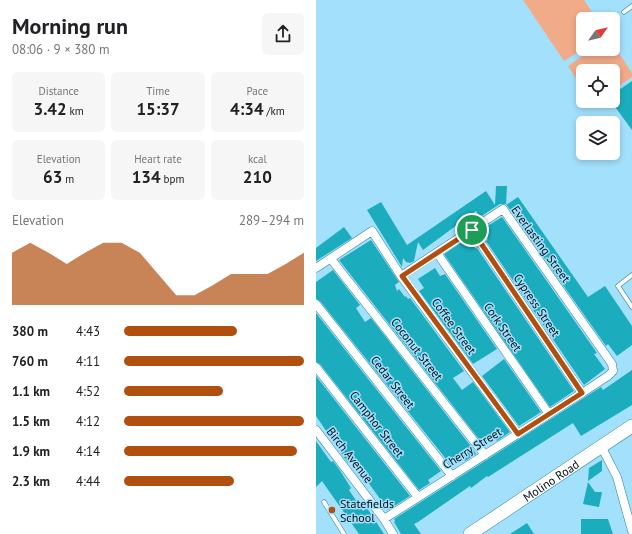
<!DOCTYPE html>
<html lang="en">
<head>
<meta charset="utf-8">
<style>
  :root { --surface:#fff; --page:#f6f6f6; --text:#202124; --muted:#757577; --accent:#b14f0f }
  body { margin:0; font-family:"PT Sans",sans-serif; background:var(--page); color:var(--text); height:100vh; display:flex; flex-direction:column; font-size:15px; white-space:nowrap }
  * { box-sizing:border-box; margin:0 }
  p { font-size:13px; color:var(--muted) }
  .icon { flex:none; width:22px; height:22px; fill:none; stroke:currentColor; stroke-width:2; stroke-linecap:round; stroke-linejoin:round }
  .map { position:relative; flex:1; overflow:hidden }
  .sheet { display:flex; flex-direction:column; background:var(--surface); width:316px }
  .sheet>* { flex:none }
  .needle { width:26px; rotate:56deg }
  .tools { position:absolute; left:260px; top:12px; display:grid; gap:8px }
  .tools a { display:grid; place-items:center; width:44px; height:44px; border-radius:6px; background:var(--surface); box-shadow:0 2px 6px #0003; font-size:20px }
  .pin { position:absolute; display:grid; place-items:center; width:34px; height:34px; color:#fff; margin:-17px; border:2px solid #fff; border-radius:50%; box-shadow:0 1px 4px #0007 }
  .round { display:grid; place-items:center; flex:none; width:42px; height:42px; border-radius:6px; background:var(--page) }
  .overview { display:flex; align-items:center; justify-content:space-between; height:68px; padding:0 12px }
  h1 { font-size:22px; font-weight:600; line-height:30px }
  .figures { display:grid; grid-template-columns:repeat(3,1fr); gap:6px; height:68px; padding:4px 12px }
  .figures div { display:grid; align-content:center; border-radius:6px; background:var(--page); text-align:center }
  .figures b { font-size:17px; font-weight:600 }
  .figures small { font-size:11px; font-weight:400 }
  .figures p { font-size:11px }
  .chart { height:112px; padding:8px 12px }
  .chart p { display:flex; justify-content:space-between }
  .chart svg { width:100%; height:72px; margin-top:4px; fill:var(--accent); opacity:.7 }
  ul { padding:0 12px; list-style:none; font-size:13px }
  li { display:grid; grid-template-columns:64px 48px 1fr; align-items:center; height:30px }
  li i { height:10px; border-radius:5px; background:var(--accent) }
  main { display:flex; flex:1; min-height:0 }
  .map>svg:first-child { display:block }
  .green { fill:#f2ab89 }
  .building { fill:#1badbe }
  .lines { fill:none; stroke-linecap:round; stroke-linejoin:round }
  .lane-casing { stroke:#2e81a1; stroke-width:5 }
  .street-casing { stroke:#2e81a1; stroke-width:9 }
  .primary-casing { stroke:#2e81a1; stroke-width:14 }
  .lane { stroke:#fff; stroke-width:4 }
  .street { stroke:#fff; stroke-width:8 }
  .primary { stroke:#fff; stroke-width:13 }
  .route-casing { stroke:#fff; stroke-width:8 }
  .route { stroke:#b14f0f; stroke-width:5 }
  .poi-dot { fill:#b14f0f; stroke:#a2e0fc; stroke-width:1.5 }
  .labels { text-anchor:middle; dominant-baseline:central; stroke-width:3; stroke-linejoin:round; paint-order:stroke }
  .street-label { font-size:12px; fill:#000e17; stroke:#a2e0fc }
  .poi-label { font-size:12px; fill:#000e17; stroke:#a2e0fc; text-anchor:start }
</style>
</head>
<body>
<main>
<section class="sheet">
<div class="overview"><div><h1>Morning run</h1><p>08:06 · 9 × 380 m</p></div><a class="round"><svg class="icon" aria-label="share" viewBox="0 0 24 24"><path d="M12 15V3M7 8l5-5 5 5M5 13v7h14v-7"/></svg></a></div>
<div class="figures">
<div><p>Distance</p><b>3.42<small> km</small></b></div>
<div><p>Time</p><b>15:37</b></div>
<div><p>Pace</p><b>4:34<small> /km</small></b></div>
</div>
<div class="figures">
<div><p>Elevation</p><b>63<small> m</small></b></div>
<div><p>Heart rate</p><b>134<small> bpm</small></b></div>
<div><p>kcal</p><b>210</b></div>
</div>
<div class="chart"><p><span>Elevation</span>289–294 m</p>
<svg viewBox="0 0 160 44" preserveAspectRatio="none"><path d="M0 44V12L10 6L20 12L30 19L40 12L50 6L60 6L70 12L80 25L90 38L100 38L110 32L120 25L130 25L140 25L150 19L160 12V44z"/></svg>
</div>
<ul>
<li><b>380 m</b>4:43<i style="width:63%"></i></li>
<li><b>760 m</b>4:11<i style="width:100%"></i></li>
<li><b>1.1 km</b>4:52<i style="width:55%"></i></li>
<li><b>1.5 km</b>4:12<i style="width:100%"></i></li>
<li><b>1.9 km</b>4:14<i style="width:96%"></i></li>
<li><b>2.3 km</b>4:44<i style="width:61%"></i></li>
</ul>
</section>
<div class="map">
<svg width="316" height="534" viewBox="0 0 316 534">
  <rect width="100%" height="100%" fill="#a2e0fc"/>
  <path class="green" d="M207,0H268L281,19H267V49L248,61Z
    M297,44L316,73V77L297,90V71H267V89L252,66L276,49H297Z"/>
  <path class="building" d="M316,81V130L297,104V94Z
    M180,186H191L190,205L202,197L272,297L289,286L316,326V345L301,356L292,344L290,346L190,204H184L164,217L160,211L107,250L102,242L98,261L94,263L90,262L87,258L86,267L51,210L65,202L91,245L170,191L179,205Z
    M186,217L281,353L278,354L289,369L268,385L170,241L172,240L165,230Z
    M28,227L36,238L0,261V248Z
    M152,238L160,249L161,248L258,391L234,407L128,254Z
    M55,240L83,282L79,285L81,291L83,289L89,297L90,296L92,299L94,298L148,371L137,378L146,390L157,382L194,432L181,441L177,435L166,443L23,260Z
    M119,268L124,276L129,274L181,349L157,364L103,291L108,288L102,279Z
    M17,270L44,305L40,308L49,322L55,318L157,449L160,454L149,461L146,456L134,464L4,301L0,299V282Z
    M0,313L125,471L112,480L114,483L103,490L4,364L0,362Z
    M188,359L225,412L203,426L166,376Z
    M316,370V405L265,436L257,423L172,477L171,476L155,488L154,486L102,522L98,524L105,534H85L78,522L79,521L78,519L285,387L287,390Z
    M0,376L94,496L72,510L36,460L32,463L0,416Z
    M0,441L15,462L17,461L23,469L35,488L33,490L47,511L51,508L68,534H43L6,481L0,487Z
    M286,460V471L272,481L273,468Z
    M272,482L279,492H286L283,507L267,504Z
    M265,519H292L297,534H265Z
    M211,523L218,534H194Z"/>
  <g class="lines">
    <defs>
      <path id="lane" d="M308,12L316,6
        M316,275L302,286L316,307
        M8,502L28,534"/>
      <path id="street" d="M156,230L266,393
        M121,253L233,414
        M15,259L169,455
        M0,268L56,231L85,276L202,434
        M0,304L136,476
        M0,367L102,497
        M0,430L68,519L77,534
        M285,446L301,477L316,531
        M68,519L266,393L292,376L297,371L296,364L187,209L85,276"/>
      <g id="primary">
        <path id="s1" d="M154,534L316,426"/>
      </g>
    </defs>
    <use href="#lane" class="lane-casing"/>
    <use href="#street" class="street-casing"/>
    <use href="#primary" class="primary-casing"/>
    <use href="#lane" class="lane"/>
    <use href="#street" class="street"/>
    <use href="#primary" class="primary"/>
  </g>
  <g class="lines">
    <defs>
      <path id="route" d="M156,230L266,393L202,434L86,276Z"/>
    </defs>
    <use href="#route" class="route-casing"/>
    <use href="#route" class="route"/>
  </g>
  <circle class="poi-dot" cx="16" cy="510" r="4"/>
  <g class="labels">
    <g class="street-label">
      <text transform="translate(225 244) rotate(54)">Everlasting Street</text>
      <text transform="translate(221 305) rotate(56)">Cypress Street</text>
      <text transform="translate(138 326) rotate(54)">Coffee Street</text>
      <text transform="translate(187 327) rotate(55)">Cork Street</text>
      <text transform="translate(101 349) rotate(52)">Coconut Street</text>
      <text transform="translate(77 382) rotate(52)">Cedar Street</text>
      <text transform="translate(61 424) rotate(52)">Camphor Street</text>
      <text transform="translate(156 448) rotate(-32)">Cherry Street</text>
      <text transform="translate(34 455) rotate(52)">Birch Avenue</text>
      <text stroke="none"><textPath href="#s1" startOffset="97">Molino Road</textPath></text>
    </g>
    <g class="poi-label">
      <text x="24" y="503">Statefields<tspan x="24" dy="14">School</tspan></text>
    </g>
  </g>
</svg>
<div class="tools">
<a><svg class="needle" viewBox="-14 -14 28 28"><path d="M0-13l5 13h-10z" fill="#e53935"/><path d="M0 13l5-13h-10z" fill="#757577"/></svg></a>
<a><svg class="icon" aria-label="locate" viewBox="0 0 24 24"><circle cx="12" cy="12" r="6"/><path d="M12 2v4M12 18v4M2 12h4M18 12h4"/></svg></a>
<a><svg class="icon" aria-label="layers" viewBox="0 0 24 24"><path d="M12 4l9 5-9 5-9-5zM3 14l9 5 9-5"/></svg></a>
</div>
<div class="pin" style="left:156px;top:230px;background:#1e9e55"><svg class="icon" aria-label="arrive" viewBox="0 0 24 24"><path d="M6 21V4h12l-3 4 3 4H6"/></svg></div>
</div>
</main>
</body>
</html>
